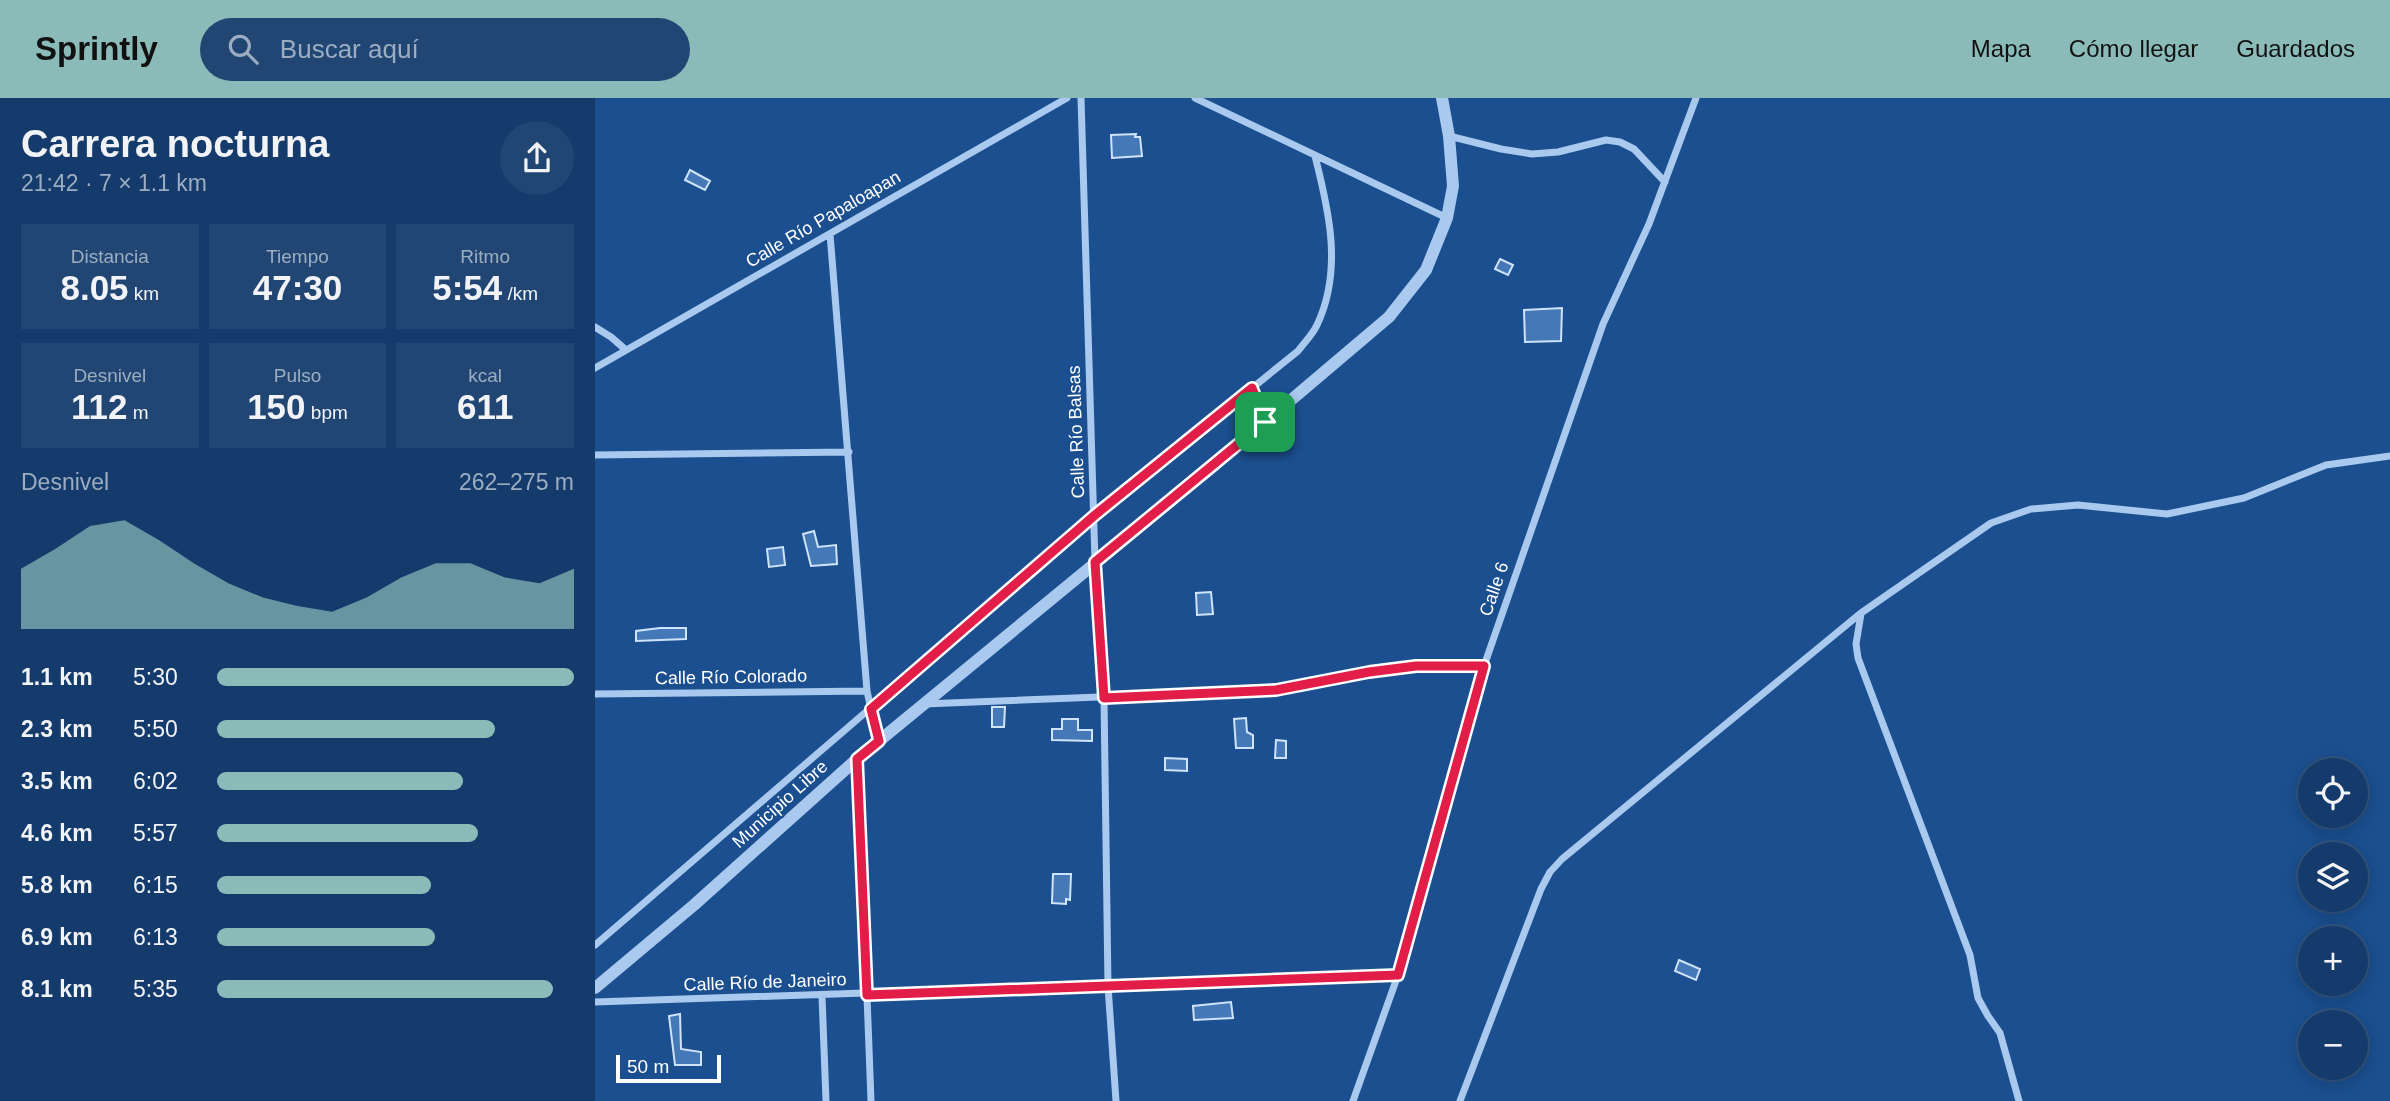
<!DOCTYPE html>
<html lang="es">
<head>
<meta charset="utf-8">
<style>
  :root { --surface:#143b6b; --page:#214673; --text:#f1f3f6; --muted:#9dadc1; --line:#33557e; --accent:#8bbbb9 }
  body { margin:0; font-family:Helvetica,sans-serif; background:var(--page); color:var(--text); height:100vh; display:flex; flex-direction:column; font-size:26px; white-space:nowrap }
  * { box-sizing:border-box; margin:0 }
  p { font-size:23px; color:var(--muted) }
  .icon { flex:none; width:38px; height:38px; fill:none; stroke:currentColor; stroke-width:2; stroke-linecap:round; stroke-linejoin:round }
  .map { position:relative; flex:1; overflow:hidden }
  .sheet { display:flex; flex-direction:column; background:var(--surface); width:595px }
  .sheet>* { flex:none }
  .fabs { position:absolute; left:1703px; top:660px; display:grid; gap:14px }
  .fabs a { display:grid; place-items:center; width:70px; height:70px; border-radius:50%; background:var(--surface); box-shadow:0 4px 18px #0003,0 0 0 2px var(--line); font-size:35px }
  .scale { position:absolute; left:21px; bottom:18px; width:105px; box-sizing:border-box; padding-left:7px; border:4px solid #fff; border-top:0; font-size:19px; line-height:24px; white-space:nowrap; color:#fff; -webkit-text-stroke:5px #1b4f8f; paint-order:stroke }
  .pin { position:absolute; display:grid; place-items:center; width:60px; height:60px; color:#fff; margin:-30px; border-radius:14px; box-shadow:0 4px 10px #0006 }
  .round { display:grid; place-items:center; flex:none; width:74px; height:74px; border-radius:37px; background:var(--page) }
  .overview { display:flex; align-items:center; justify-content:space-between; height:119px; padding:0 21px }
  h1 { font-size:38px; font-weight:800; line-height:52px }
  .stats { display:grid; grid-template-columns:repeat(3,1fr); gap:10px; height:119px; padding:7px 21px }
  .stats div { display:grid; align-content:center; border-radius:0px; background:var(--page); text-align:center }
  .stats b { font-size:35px; font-weight:800 }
  .stats small { font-size:19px; font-weight:400 }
  .stats p { font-size:19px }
  .chart { height:196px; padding:14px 21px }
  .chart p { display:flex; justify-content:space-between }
  .chart svg { width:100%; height:126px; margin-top:7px; fill:var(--accent); opacity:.7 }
  ul { padding:0 21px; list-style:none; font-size:23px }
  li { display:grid; grid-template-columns:112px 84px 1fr; align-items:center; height:52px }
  li i { height:18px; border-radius:9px; background:var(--accent) }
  header { display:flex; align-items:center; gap:42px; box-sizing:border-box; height:98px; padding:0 35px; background:var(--accent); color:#111 }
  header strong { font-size:33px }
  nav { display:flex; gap:38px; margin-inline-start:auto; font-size:24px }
  .search { width:490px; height:63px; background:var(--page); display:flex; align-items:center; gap:18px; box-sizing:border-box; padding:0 24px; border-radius:38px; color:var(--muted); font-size:26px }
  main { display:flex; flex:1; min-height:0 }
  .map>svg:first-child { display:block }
  .building { fill:#4478b7; stroke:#cfe3fa; stroke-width:2 }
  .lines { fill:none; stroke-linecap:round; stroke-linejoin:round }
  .minor { stroke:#a9c9ee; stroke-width:7 }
  .tertiary { stroke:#a9c9ee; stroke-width:12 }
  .route-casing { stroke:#fff; stroke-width:14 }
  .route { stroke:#e11d48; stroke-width:9 }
  .labels { text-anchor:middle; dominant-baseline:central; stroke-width:5; stroke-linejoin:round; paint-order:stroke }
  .street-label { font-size:18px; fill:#fff; stroke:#1b4f8f }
</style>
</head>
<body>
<header>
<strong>Sprintly</strong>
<div class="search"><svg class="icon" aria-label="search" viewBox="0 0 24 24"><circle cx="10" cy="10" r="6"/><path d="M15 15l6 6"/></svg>Buscar aquí</div>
<nav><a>Mapa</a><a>Cómo llegar</a><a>Guardados</a></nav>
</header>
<main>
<section class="sheet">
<div class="overview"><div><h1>Carrera nocturna</h1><p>21:42 · 7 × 1.1 km</p></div><a class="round"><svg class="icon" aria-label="share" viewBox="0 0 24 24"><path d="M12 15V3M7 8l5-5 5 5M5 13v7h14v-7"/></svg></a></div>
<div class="stats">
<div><p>Distancia</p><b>8.05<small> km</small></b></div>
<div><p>Tiempo</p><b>47:30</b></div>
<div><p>Ritmo</p><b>5:54<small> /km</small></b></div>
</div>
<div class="stats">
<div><p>Desnivel</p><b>112<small> m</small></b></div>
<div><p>Pulso</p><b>150<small> bpm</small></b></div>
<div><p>kcal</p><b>611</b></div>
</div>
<div class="chart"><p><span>Desnivel</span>262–275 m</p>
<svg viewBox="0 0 160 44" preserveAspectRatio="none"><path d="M0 44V23L10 16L20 8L30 6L40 13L50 21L60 28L70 33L80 36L90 38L100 33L110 26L120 21L130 21L140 26L150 28L160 23V44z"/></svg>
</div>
<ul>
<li><b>1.1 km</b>5:30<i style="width:100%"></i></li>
<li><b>2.3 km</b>5:50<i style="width:78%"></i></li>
<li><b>3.5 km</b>6:02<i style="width:69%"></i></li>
<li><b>4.6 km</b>5:57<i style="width:73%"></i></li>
<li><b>5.8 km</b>6:15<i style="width:60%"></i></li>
<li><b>6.9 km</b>6:13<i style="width:61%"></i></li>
<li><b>8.1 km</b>5:35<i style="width:94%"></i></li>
</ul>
</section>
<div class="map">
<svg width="1795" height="1003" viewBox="0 0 1795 1003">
  <rect width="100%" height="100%" fill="#1b4f8f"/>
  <path class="building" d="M541,36L540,39H545L547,58L517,60L516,37Z
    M95,72L115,83L110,92L90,82Z
    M905,161L918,167L913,177L900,171Z
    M967,210L966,243L930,244L929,212Z
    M219,433L223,449L241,447L242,466L216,468L208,436Z
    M188,449L190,467L174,469L172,451Z
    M616,494L618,516L602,517L601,495Z
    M65,530H91V541L41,543V533Z
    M397,609H410L409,629H397Z
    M651,620L652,634L658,637V650H641L639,621Z
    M467,621H483V632H497V643L457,642V631H467Z
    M681,642L691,643V660H680Z
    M570,660L592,661V673L570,672Z
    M458,776H476L475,802L471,801V806L457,805Z
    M1084,862L1105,871L1101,882L1080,873Z
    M636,904L638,920L599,922L598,908Z
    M85,916L86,951L106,954V967H80L74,918Z"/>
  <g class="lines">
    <path class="minor" d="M486,0L500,464L509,600L513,888L521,1003
      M600,0L852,120
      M854,38L906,51L937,56L963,54L1011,42L1025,44L1039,51L1070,84
      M235,136L272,593L283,643
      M0,229L16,239L31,252
      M0,270L472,0
      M657,290L670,323
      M0,357L254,354
      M1266,516L1261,546L1263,560L1375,857L1383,900L1393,918L1405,935L1424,1003
      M0,596L272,593
      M329,606L681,592L774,574L821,568H889
      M263,662L276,1003
      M0,847L500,417L703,253C709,245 718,236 722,227C748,172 734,113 720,58
      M227,898L231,1003
      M0,904L803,877
      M758,1003L803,877L889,568L1008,226L1054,126L1101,0
      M865,1003L946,791L955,774L967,761L1266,515L1396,425L1436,411L1483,407L1572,416L1649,400L1731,367L1795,358"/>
    <path class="tertiary" d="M0,890L99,807L262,661L616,370L794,219L831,172L852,120L858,88L854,38L847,0"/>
  </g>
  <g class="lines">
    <defs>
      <path id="route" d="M657,290L670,324L500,464L509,600L681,592L774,574L821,568H889L803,877L272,897L262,661L284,643L276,611L500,417Z"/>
    </defs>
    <use href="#route" class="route-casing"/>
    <use href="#route" class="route"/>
  </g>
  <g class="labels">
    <g class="street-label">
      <text transform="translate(228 121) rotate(-30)">Calle Río Papaloapan</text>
      <text transform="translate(481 334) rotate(-92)">Calle Río Balsas</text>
      <text transform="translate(899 491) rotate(-71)">Calle 6</text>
      <text transform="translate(136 579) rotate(-1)">Calle Río Colorado</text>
      <text transform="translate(185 706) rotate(-42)">Municipio Libre</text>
      <text transform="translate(170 884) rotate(-2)">Calle Río de Janeiro</text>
    </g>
  </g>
</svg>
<div class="fabs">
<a><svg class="icon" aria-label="locate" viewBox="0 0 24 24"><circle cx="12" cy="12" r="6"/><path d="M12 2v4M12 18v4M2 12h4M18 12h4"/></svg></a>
<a><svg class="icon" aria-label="layers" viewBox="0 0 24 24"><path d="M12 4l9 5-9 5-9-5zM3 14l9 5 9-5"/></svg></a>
<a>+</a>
<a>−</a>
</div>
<div class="scale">50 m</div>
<div class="pin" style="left:670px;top:324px;background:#1e9e55"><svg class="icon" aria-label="arrive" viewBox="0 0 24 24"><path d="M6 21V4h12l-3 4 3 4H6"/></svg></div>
</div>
</main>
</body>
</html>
